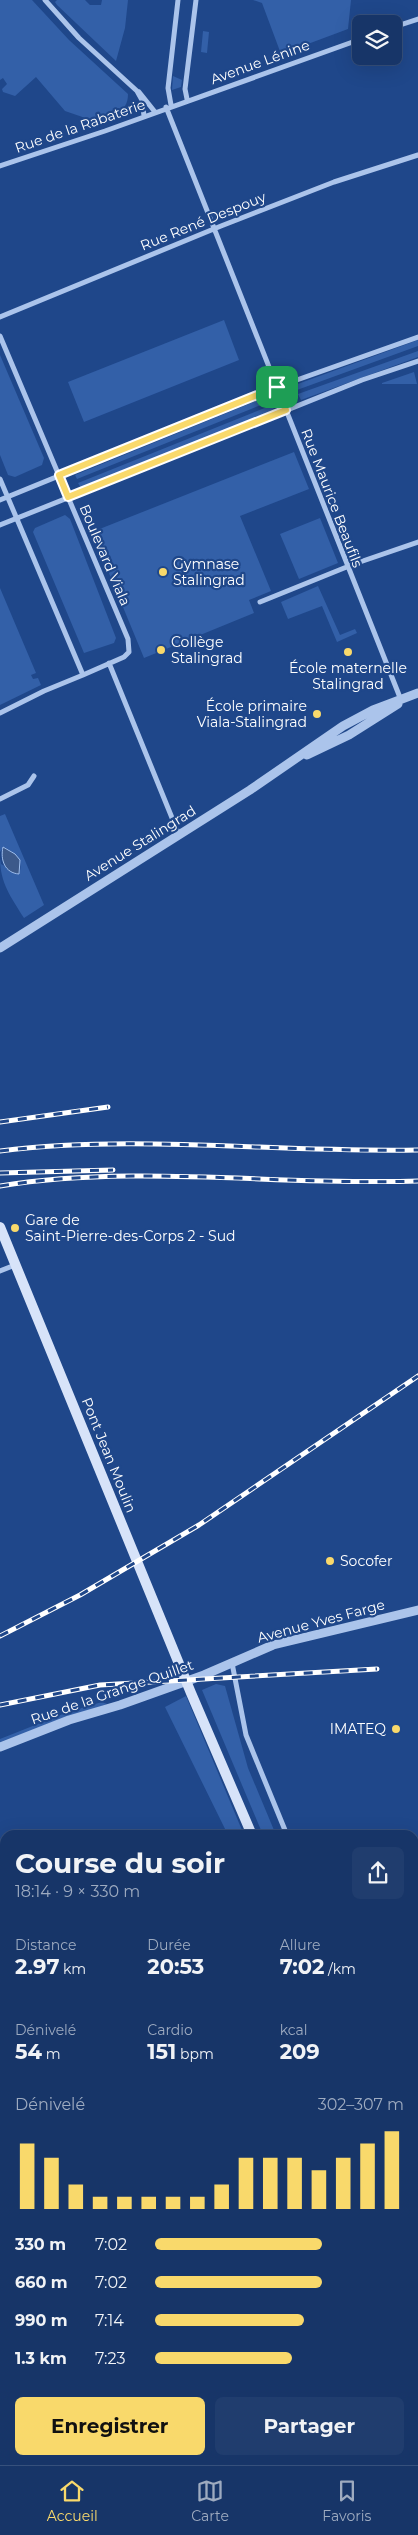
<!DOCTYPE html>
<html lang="fr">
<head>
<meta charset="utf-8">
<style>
  :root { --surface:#173568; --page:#203d6e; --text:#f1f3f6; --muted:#9eabc0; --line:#36507c; --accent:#f9d96b }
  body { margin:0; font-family:Montserrat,sans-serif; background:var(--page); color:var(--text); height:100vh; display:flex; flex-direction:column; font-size:19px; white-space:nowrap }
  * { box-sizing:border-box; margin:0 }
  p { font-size:16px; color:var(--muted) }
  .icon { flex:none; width:28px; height:28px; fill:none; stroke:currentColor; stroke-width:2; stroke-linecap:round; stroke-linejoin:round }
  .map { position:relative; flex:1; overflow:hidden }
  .side { position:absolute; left:0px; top:1830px; width:419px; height:635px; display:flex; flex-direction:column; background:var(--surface); border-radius:15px 15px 0 0; box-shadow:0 5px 20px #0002,0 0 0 1px var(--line) }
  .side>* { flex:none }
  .buttons { position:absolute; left:352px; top:15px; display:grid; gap:10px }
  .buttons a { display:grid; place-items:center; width:50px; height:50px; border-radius:8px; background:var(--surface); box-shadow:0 5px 20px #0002,0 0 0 1px var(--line); font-size:25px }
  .pin { position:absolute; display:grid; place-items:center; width:42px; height:42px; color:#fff; margin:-21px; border-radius:10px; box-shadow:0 2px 8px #0006 }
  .round { display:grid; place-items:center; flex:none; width:52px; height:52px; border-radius:8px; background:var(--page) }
  .head { display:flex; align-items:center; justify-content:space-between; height:85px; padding:0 15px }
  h1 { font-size:28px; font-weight:700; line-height:38px }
  .figures { display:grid; grid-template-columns:repeat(3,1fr); gap:8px; height:85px; padding:5px 15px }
  .figures div { display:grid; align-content:center }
  .figures b { font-size:21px; font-weight:700 }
  .figures small { font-size:14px; font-weight:400 }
  .figures p { font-size:14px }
  .chart { height:140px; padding:10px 15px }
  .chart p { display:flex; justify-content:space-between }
  .chart svg { width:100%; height:90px; margin-top:5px; stroke:var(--accent); stroke-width:6 }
  .action { display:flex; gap:10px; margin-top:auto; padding:10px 15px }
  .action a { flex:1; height:58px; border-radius:8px; background:var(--accent); color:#111; font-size:20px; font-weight:700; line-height:58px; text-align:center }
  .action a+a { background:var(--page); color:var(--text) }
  ul { padding:0 15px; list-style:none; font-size:16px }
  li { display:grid; grid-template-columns:80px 60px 1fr; align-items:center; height:38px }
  li i { height:12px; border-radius:6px; background:var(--accent) }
  .menu { display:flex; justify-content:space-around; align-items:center; height:70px; border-top:1px solid var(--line); background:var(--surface); font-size:14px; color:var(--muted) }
  .menu a { display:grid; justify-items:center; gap:2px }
  .menu .current { color:var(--accent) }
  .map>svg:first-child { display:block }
  .green { fill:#3360a8 }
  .water { fill:#3c598a; stroke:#9fbeed }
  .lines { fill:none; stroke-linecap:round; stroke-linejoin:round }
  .minor { stroke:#abc4eb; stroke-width:5 }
  .tertiary { stroke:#abc4eb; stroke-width:9 }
  .secondary { stroke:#d7e3f9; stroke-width:10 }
  .primary { stroke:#f0f5fe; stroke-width:12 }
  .rail-casing { stroke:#fff; stroke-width:5 }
  .rail { stroke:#1f478a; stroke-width:3; stroke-dasharray:9; stroke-linecap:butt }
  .route-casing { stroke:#fff; stroke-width:10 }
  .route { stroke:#f9d96b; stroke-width:6 }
  .poi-dot { fill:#f9d96b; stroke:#1f478a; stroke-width:2 }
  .labels { text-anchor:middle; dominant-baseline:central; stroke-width:4.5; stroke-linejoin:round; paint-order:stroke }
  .street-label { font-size:14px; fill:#fff; stroke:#1f478a }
  .poi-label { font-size:14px; fill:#fff; stroke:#1f478a; text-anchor:start }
</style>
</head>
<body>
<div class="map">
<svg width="418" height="2465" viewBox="0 0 418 2465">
  <rect width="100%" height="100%" fill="#1f478a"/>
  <path class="green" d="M0,0H32L69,40L128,94C128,113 112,116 97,122L65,111L36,77L15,96L3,92L2,89L7,84L3,78L0,80Z
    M57,0H85L90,5H101L102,0H128L125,28L116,61L57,5L55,2Z
    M253,0H351L348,29L281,54L262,3Z
    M203,31L209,32L207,53L201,52Z
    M173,76L182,80L181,87L172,90Z
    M224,320L239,360L84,422L68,382Z
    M418,340V346L297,390L295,385Z
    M418,351V357L301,400L298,394Z
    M0,355L44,458L42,465L15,477L8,475L0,455Z
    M414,372L417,384H382V383Z
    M268,396L271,401L77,479L75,475Z
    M272,405L274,410L81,488L78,483Z
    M294,452L309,489L240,516L271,591L249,600L254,613L144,658L92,532Z
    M65,515L70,519L116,638L114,643L84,653L33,532L35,528Z
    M320,518L338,563L299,579L280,534Z
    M318,586L340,635L355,629L357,633L337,642L322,606L288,619L281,602Z
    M0,588L36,673L31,675L33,679L38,678L41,685L0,705Z
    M5,814L44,905L24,918C11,897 0,883 0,858L1,864L19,874C24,860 16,854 4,847L0,852V816Z
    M216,1684L225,1686L248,1768L276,1835H263L202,1690Z
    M186,1696L244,1835H228L165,1707Z
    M102,1702L107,1704L0,1742V1739L68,1712Z
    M414,2102L418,2111V2128L416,2129L418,2151L414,2152Z
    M5,2342V2439L0,2427V2343Z
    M418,2345V2418L414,2408V2346Z
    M414,2453L418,2465H315L313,2460H414Z
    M14,2460H59L61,2465H16Z
    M76,2460H176L178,2465H78Z
    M193,2460H299L301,2465H195Z"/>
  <path class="water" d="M3,847L15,854L20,860L19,874C5,873 0,860 3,847Z"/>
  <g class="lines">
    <path class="minor" d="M45,0L79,38L137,91L142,100L144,116
      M394,27L418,19
      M139,92L155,112
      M187,99L185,89L196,0
      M171,105L168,88L178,0
      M166,107L401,700
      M0,166L105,131L361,39
      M0,317L221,226L334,182L418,155
      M0,336L128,639L129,652L124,657L83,675L0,479
      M0,500L277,387L418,337
      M0,525L362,380L418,361
      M260,602L354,564L418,542
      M109,663L179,835
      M0,713L44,691L83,675
      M0,799L28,785L34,776
      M0,1271L15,1265
      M232,1663L246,1735L287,1835
      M0,2018L5,2017"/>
    <path class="tertiary" d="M307,755L349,735L398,704
      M0,948L250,790L343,726L373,710L418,693
      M0,1747L69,1720L120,1705L204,1675L273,1645L418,1610"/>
    <path class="secondary" d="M0,1227L191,1693L252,1835
      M414,2078L418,2085"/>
    <path class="primary" d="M414,2281L418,2280
      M0,2337L5,2336"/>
    <defs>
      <path id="rail" d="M0,1122L108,1107
        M0,1151C138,1134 279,1153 418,1150
        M0,1173L113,1170
        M0,1186C138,1164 279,1186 418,1181
        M0,1636L80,1595L199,1525L418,1376
        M0,1705L100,1685L377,1669"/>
    </defs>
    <use href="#rail" class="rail-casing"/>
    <use href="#rail" class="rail"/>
  </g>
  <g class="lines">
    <defs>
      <path id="route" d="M277,387L286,410L68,497L59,475Z"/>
    </defs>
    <use href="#route" class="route-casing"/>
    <use href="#route" class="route"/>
  </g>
  <g class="poi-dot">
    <circle cx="163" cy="572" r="5"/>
    <circle cx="161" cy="650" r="5"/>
    <circle cx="348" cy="652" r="5"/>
    <circle cx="317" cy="714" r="5"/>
    <circle cx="15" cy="1228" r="5"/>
    <circle cx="330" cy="1561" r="5"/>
    <circle cx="396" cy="1729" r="5"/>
  </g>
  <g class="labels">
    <g class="street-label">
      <text transform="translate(260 62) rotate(-20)">Avenue Lénine</text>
      <text transform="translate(80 126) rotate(-19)">Rue de la Rabaterie</text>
      <text transform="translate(203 221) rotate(-22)">Rue René Despouy</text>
      <text transform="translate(332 498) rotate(69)">Rue Maurice Beaufils</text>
      <text transform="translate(105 555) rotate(67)">Boulevard Viala</text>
      <text transform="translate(140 843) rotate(-32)">Avenue Stalingrad</text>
      <text transform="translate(109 1455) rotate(68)">Pont Jean Moulin</text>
      <text transform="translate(321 1621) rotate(-15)">Avenue Yves Farge</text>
      <text transform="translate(112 1692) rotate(-19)">Rue de la Grange Quillet</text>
    </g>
    <g class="poi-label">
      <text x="173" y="564">Gymnase<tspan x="173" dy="16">Stalingrad</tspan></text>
      <text x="171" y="642">Collège<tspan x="171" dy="16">Stalingrad</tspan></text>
      <text x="348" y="668" text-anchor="middle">École maternelle<tspan x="348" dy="16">Stalingrad</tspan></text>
      <text x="307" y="706" text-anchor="end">École primaire<tspan x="307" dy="16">Viala-Stalingrad</tspan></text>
      <text x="25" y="1220">Gare de<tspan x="25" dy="16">Saint-Pierre-des-Corps 2 - Sud</tspan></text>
      <text x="340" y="1561">Socofer</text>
      <text x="386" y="1729" text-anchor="end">IMATEQ</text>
    </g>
  </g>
</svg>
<div class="buttons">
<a><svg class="icon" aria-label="layers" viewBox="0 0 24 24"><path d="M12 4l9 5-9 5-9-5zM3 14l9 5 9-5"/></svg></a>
</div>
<div class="pin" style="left:277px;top:387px;background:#1e9e55"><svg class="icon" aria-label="arrive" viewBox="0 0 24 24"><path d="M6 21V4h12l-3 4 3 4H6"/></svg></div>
<section class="side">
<div class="head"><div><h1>Course du soir</h1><p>18:14 · 9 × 330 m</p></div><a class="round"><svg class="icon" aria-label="share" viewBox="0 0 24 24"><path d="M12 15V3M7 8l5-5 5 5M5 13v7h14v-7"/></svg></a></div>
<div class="figures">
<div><p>Distance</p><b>2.97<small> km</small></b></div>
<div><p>Durée</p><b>20:53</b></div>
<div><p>Allure</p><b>7:02<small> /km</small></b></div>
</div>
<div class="figures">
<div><p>Dénivelé</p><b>54<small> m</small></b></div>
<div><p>Cardio</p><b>151<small> bpm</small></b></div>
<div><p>kcal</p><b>209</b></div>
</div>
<div class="chart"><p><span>Dénivelé</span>302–307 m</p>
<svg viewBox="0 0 160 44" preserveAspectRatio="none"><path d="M5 44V12M15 44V19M25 44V32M35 44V38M45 44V38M55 44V38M65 44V38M75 44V38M85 44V32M95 44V19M105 44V19M115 44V19M125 44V25M135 44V19M145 44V12M155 44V6"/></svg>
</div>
<ul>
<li><b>330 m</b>7:02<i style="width:67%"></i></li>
<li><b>660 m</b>7:02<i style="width:67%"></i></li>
<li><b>990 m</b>7:14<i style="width:60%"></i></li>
<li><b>1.3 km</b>7:23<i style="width:55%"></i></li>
</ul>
<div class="action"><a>Enregistrer</a><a>Partager</a></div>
</section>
</div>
<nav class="menu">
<a class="current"><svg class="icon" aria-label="home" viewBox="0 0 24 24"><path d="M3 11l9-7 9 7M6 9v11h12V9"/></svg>Accueil</a>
<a><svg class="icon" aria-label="map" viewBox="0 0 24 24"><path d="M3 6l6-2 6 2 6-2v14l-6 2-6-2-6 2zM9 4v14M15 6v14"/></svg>Carte</a>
<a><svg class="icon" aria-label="saved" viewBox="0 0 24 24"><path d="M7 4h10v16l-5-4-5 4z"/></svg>Favoris</a>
</nav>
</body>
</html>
